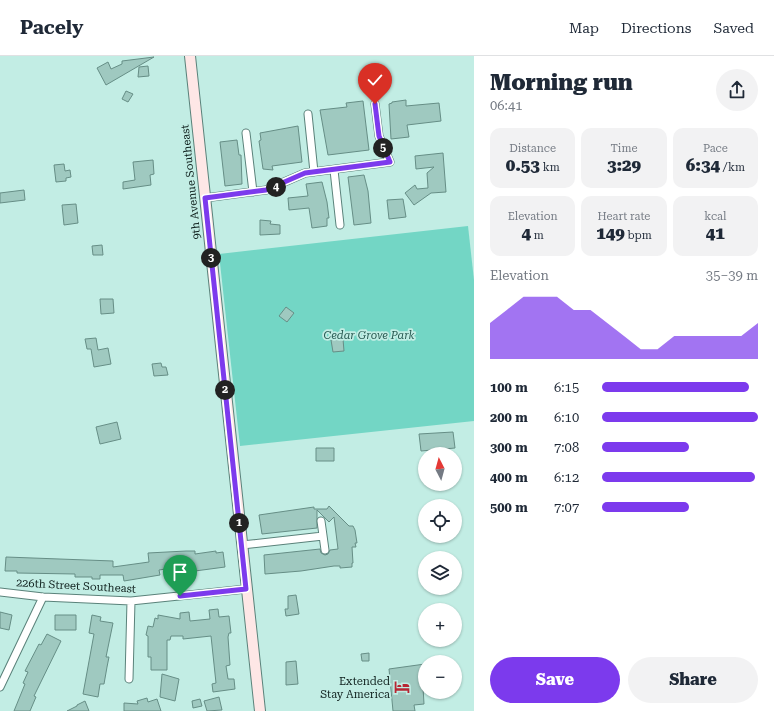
<!DOCTYPE html>
<html lang="en">
<head>
<meta charset="utf-8">
<style>
  :root { --surface:#fff; --page:#f2f2f3; --text:#1f2937; --muted:#747a83; --line:#e0e1e3; --accent:#7c3aed }
  body { margin:0; font-family:"Roboto Serif",serif; background:var(--page); color:var(--text); height:100vh; display:flex; flex-direction:column; font-size:15px; white-space:nowrap }
  * { box-sizing:border-box; margin:0 }
  p { font-size:13px; color:var(--muted) }
  .icon { flex:none; width:22px; height:22px; fill:none; stroke:currentColor; stroke-width:2; stroke-linecap:round; stroke-linejoin:round }
  .map { position:relative; flex:1; overflow:hidden }
  .details { display:flex; flex-direction:column; background:var(--surface); width:300px }
  .details>* { flex:none }
  .needle { width:26px; rotate:354deg }
  .tools { position:absolute; left:418px; top:391px; display:grid; gap:8px }
  .tools a { display:grid; place-items:center; width:44px; height:44px; border-radius:50%; background:var(--surface); box-shadow:0 1px 3px #0004; font-size:20px }
  .pin { position:absolute; display:grid; place-items:center; width:34px; height:34px; color:#fff; margin:-41px -17px; border-radius:50% 50% 50% 0; rotate:-45deg; box-shadow:0 0 4px #0007 }
  .pin .icon { rotate:45deg }
  .km { position:absolute; width:20px; height:20px; margin:-10px; border-radius:50%; background:#222; color:#fff; font-size:11px; line-height:20px; text-align:center }
  .round { display:grid; place-items:center; flex:none; width:42px; height:42px; border-radius:21px; background:var(--page) }
  .overview { display:flex; align-items:center; justify-content:space-between; height:68px; padding:0 16px }
  h1 { font-size:22px; font-weight:800; line-height:30px }
  .metrics { display:grid; grid-template-columns:repeat(3,1fr); gap:6px; height:68px; padding:4px 16px }
  .metrics div { display:grid; align-content:center; border-radius:10px; background:var(--page); text-align:center }
  .metrics b { font-size:17px; font-weight:800 }
  .metrics small { font-size:11px; font-weight:400 }
  .metrics p { font-size:11px }
  .chart { height:112px; padding:8px 16px }
  .chart p { display:flex; justify-content:space-between }
  .chart svg { width:100%; height:72px; margin-top:4px; fill:var(--accent); opacity:.7 }
  .primary-button { display:flex; gap:8px; margin-top:auto; padding:8px 16px }
  .primary-button a { flex:1; height:46px; border-radius:24px; background:var(--accent); color:#fff; font-size:16px; font-weight:800; line-height:46px; text-align:center }
  .primary-button a+a { background:var(--page); color:var(--text) }
  ul { padding:0 16px; list-style:none; font-size:13px }
  li { display:grid; grid-template-columns:64px 48px 1fr; align-items:center; height:30px }
  li i { height:10px; border-radius:5px; background:var(--accent) }
  header { display:flex; align-items:center; gap:24px; box-sizing:border-box; height:56px; padding:0 20px; background:var(--surface); border-bottom:1px solid var(--line) }
  header strong { font-size:19px }
  nav { display:flex; gap:22px; margin-inline-start:auto; font-size:14px }
  main { display:flex; flex:1; min-height:0 }
  .map>svg:first-child { display:block }
  .green { fill:#73d6c5 }
  .building { fill:#9fc9c0; stroke:#668e86 }
  .lines { fill:none; stroke-linecap:round; stroke-linejoin:round }
  .minor-casing { stroke:#5a827a; stroke-width:9 }
  .secondary-casing { stroke:#5a827a; stroke-width:12 }
  .minor { stroke:#fff; stroke-width:7 }
  .secondary { stroke:#fee7e6; stroke-width:10 }
  .route-casing { stroke:#fff; stroke-width:8 }
  .route { stroke:#7c3aed; stroke-width:5 }
  .labels { text-anchor:middle; dominant-baseline:central; stroke-width:3.5; stroke-linejoin:round; paint-order:stroke }
  .street-label { font-size:11px; fill:#0e1f1c; stroke:#c2ede4 }
  .park-label { font-size:11px; font-style:italic; fill:#285a52; stroke:#c2ede4 }
  .poi-label { font-size:11px; fill:#0e1f1c; stroke:#c2ede4; text-anchor:end }
</style>
</head>
<body>
<header>
<strong>Pacely</strong>
<nav><a>Map</a><a>Directions</a><a>Saved</a></nav>
</header>
<main>
<div class="map">
<svg width="474" height="655" viewBox="0 0 474 655">
  <rect width="100%" height="100%" fill="#c2ede4"/>
  <path class="green" d="M468,170L474,224V365L240,390L219,198Z"/>
  <path class="building" d="M154,1L106,29L97,12L108,6L111,13L122,8V5Z
    M148,10L149,20L138,21L139,11Z
    M126,35L133,38L128,46L122,43Z
    M406,44V50L439,47L441,65L407,69L409,81L391,83L389,48L392,47V46Z
    M363,45L369,94L328,99L320,54L347,51L346,47Z
    M298,70L302,106L272,110L273,114L263,113L259,85L261,84L260,77Z
    M237,84L239,99H241L242,128L225,130L220,86Z
    M443,97L446,136L431,137L414,149L405,137L415,129L417,133L428,132L427,117L434,111L416,113L415,100Z
    M153,104L154,118L150,119L151,129L123,133V126L135,124L133,106Z
    M64,108L65,115L70,114L71,121L66,122V125L56,126L54,109Z
    M364,119L368,135L371,167L354,169L348,121Z
    M322,126L327,146L329,162H327V170L312,172L309,152L289,154L288,142L308,140L306,128Z
    M24,134L25,144L0,147V137Z
    M403,143L406,161L389,163L387,144Z
    M76,148L78,167L64,169L62,149Z
    M260,164L271,165L270,168L280,169V178L260,179Z
    M102,189L103,199H93L92,190Z
    M100,243H113L114,257L101,258Z
    M286,251L294,257L287,266L279,260Z
    M96,282L98,294L108,292L111,308L94,311L91,293H87L85,283Z
    M343,283L344,295L333,296L331,284Z
    M161,307L162,311H166L168,319L154,320L152,308Z
    M117,366L121,383L100,388L96,371Z
    M453,376L455,392L421,395L419,378Z
    M316,392H334V405H316Z
    M329,450L349,470H353L355,474L357,487H355L356,491H352L353,507H352V511L340,512V510H334L301,515L265,518L264,499L320,493L321,497L325,499L328,498L330,494L338,493L334,461L329,466L317,454V472L262,478L259,459L314,451V453H327Z
    M186,495H195V498L216,495V497L223,496L225,511L180,517L179,511L159,514L160,519L124,525L123,519H100V523H92V521H75V518L17,517V515H5L6,501L113,505V511L149,506L148,497Z
    M296,539L299,558L286,560L285,553H288V540Z
    M218,553L219,561L229,560L231,577H229L228,581L230,609L226,610L228,623H234L235,633L213,636L212,628L216,627L211,580L183,583V580H171L170,584H167V614H151V601H148V580L146,579L148,570L153,571L155,562L158,563V559L180,563V557L189,556L190,565L210,563L209,554Z
    M0,556L12,559L9,574L0,572Z
    M55,559H76V574H55Z
    M92,559L101,561L100,565L113,567L106,601H109L107,611L104,628H100L98,641L83,638L94,578L89,577Z
    M47,578L61,585L34,640L36,641L30,655H14L25,628L23,627L28,616L25,615L39,588L41,589Z
    M369,597V605H362L361,598Z
    M296,605L298,628L286,629V606Z
    M425,608V631H423L424,648L414,649L415,655H393L389,613Z
    M162,618L179,623L175,645L160,641Z
    M219,641L222,654L207,655L204,645Z
    M147,642L148,646L157,643L161,655H124V647L138,648L137,645Z
    M200,643L202,650L193,652L192,645Z
    M85,645L89,655H67L77,650V649Z"/>
  <g class="lines">
    <defs>
      <path id="minor" d="M308,58L314,116
        M246,77L253,136
        M334,114L340,169
        M205,142L266,134L305,117L390,106L379,80L375,48
        M321,465L325,494
        M242,489L323,480
        M0,536L43,541L131,545L246,533
        M129,623L131,545
        M0,631L43,541"/>
      <path id="secondary" d="M190,0L260,655"/>
    </defs>
    <use href="#minor" class="minor-casing"/>
    <use href="#secondary" class="secondary-casing"/>
    <use href="#minor" class="minor"/>
    <use href="#secondary" class="secondary"/>
  </g>
  <g class="lines">
    <defs>
      <path id="route" d="M180,540L246,533L205,142L266,134L305,117L390,106L379,80L375,48"/>
    </defs>
    <use href="#route" class="route-casing"/>
    <use href="#route" class="route"/>
  </g>
  <defs>
    <symbol id="hotel-bare" viewBox="-9 -9 18 18"><path d="M-6-4.5h1.5V1H6V5H4.5V3h-9V5H-6ZM-4 0a1.8 1.8 0 1 1 3.6 0ZM.5 0V-2.5h3Q6-2.5 6 0Z" fill="#b72633" stroke="#c2ede4" stroke-width="2.5" paint-order="stroke"/></symbol>
  </defs>
  <g fill-rule="evenodd">
    <use href="#hotel-bare" x="391" y="620" width="22" height="22"/>
  </g>
  <g class="labels">
    <g class="street-label">
      <text transform="translate(191 126) rotate(-96)">9th Avenue Southeast</text>
      <text transform="translate(76 530) rotate(3)">226th Street Southeast</text>
    </g>
    <g class="park-label">
      <text x="369" y="279">Cedar Grove Park</text>
    </g>
    <g class="poi-label">
      <text x="390" y="625">Extended<tspan x="390" dy="13">Stay America</tspan></text>
    </g>
  </g>
</svg>
<div class="tools">
<a><svg class="needle" viewBox="-14 -14 28 28"><path d="M0-13l5 13h-10z" fill="#e53935"/><path d="M0 13l5-13h-10z" fill="#747a83"/></svg></a>
<a><svg class="icon" aria-label="locate" viewBox="0 0 24 24"><circle cx="12" cy="12" r="6"/><path d="M12 2v4M12 18v4M2 12h4M18 12h4"/></svg></a>
<a><svg class="icon" aria-label="layers" viewBox="0 0 24 24"><path d="M12 4l9 5-9 5-9-5zM3 14l9 5 9-5"/></svg></a>
<a>+</a>
<a>−</a>
</div>
<div class="pin" style="left:180px;top:540px;background:#1e9e55"><svg class="icon" aria-label="arrive" viewBox="0 0 24 24"><path d="M6 21V4h12l-3 4 3 4H6"/></svg></div>
<div class="pin" style="left:375px;top:48px;background:#d93025"><svg class="icon" aria-label="check" viewBox="0 0 24 24"><path d="M5 12l5 5 9-10"/></svg></div>
<b class="km" style="left:239px;top:467px">1</b>
<b class="km" style="left:225px;top:334px">2</b>
<b class="km" style="left:211px;top:202px">3</b>
<b class="km" style="left:276px;top:131px">4</b>
<b class="km" style="left:383px;top:92px">5</b>
</div>
<section class="details">
<div class="overview"><div><h1>Morning run</h1><p>06:41</p></div><a class="round"><svg class="icon" aria-label="share" viewBox="0 0 24 24"><path d="M12 15V3M7 8l5-5 5 5M5 13v7h14v-7"/></svg></a></div>
<div class="metrics">
<div><p>Distance</p><b>0.53<small> km</small></b></div>
<div><p>Time</p><b>3:29</b></div>
<div><p>Pace</p><b>6:34<small> /km</small></b></div>
</div>
<div class="metrics">
<div><p>Elevation</p><b>4<small> m</small></b></div>
<div><p>Heart rate</p><b>149<small> bpm</small></b></div>
<div><p>kcal</p><b>41</b></div>
</div>
<div class="chart"><p><span>Elevation</span>35–39 m</p>
<svg viewBox="0 0 160 44" preserveAspectRatio="none"><path d="M0 44V22L10 14L20 6L30 6L40 6L50 14L60 14L70 22L80 30L90 38L100 38L110 30L120 30L130 30L140 30L150 30L160 22V44z"/></svg>
</div>
<ul>
<li><b>100 m</b>6:15<i style="width:94%"></i></li>
<li><b>200 m</b>6:10<i style="width:100%"></i></li>
<li><b>300 m</b>7:08<i style="width:56%"></i></li>
<li><b>400 m</b>6:12<i style="width:98%"></i></li>
<li><b>500 m</b>7:07<i style="width:56%"></i></li>
</ul>
<div class="primary-button"><a>Save</a><a>Share</a></div>
</section>
</main>
</body>
</html>
